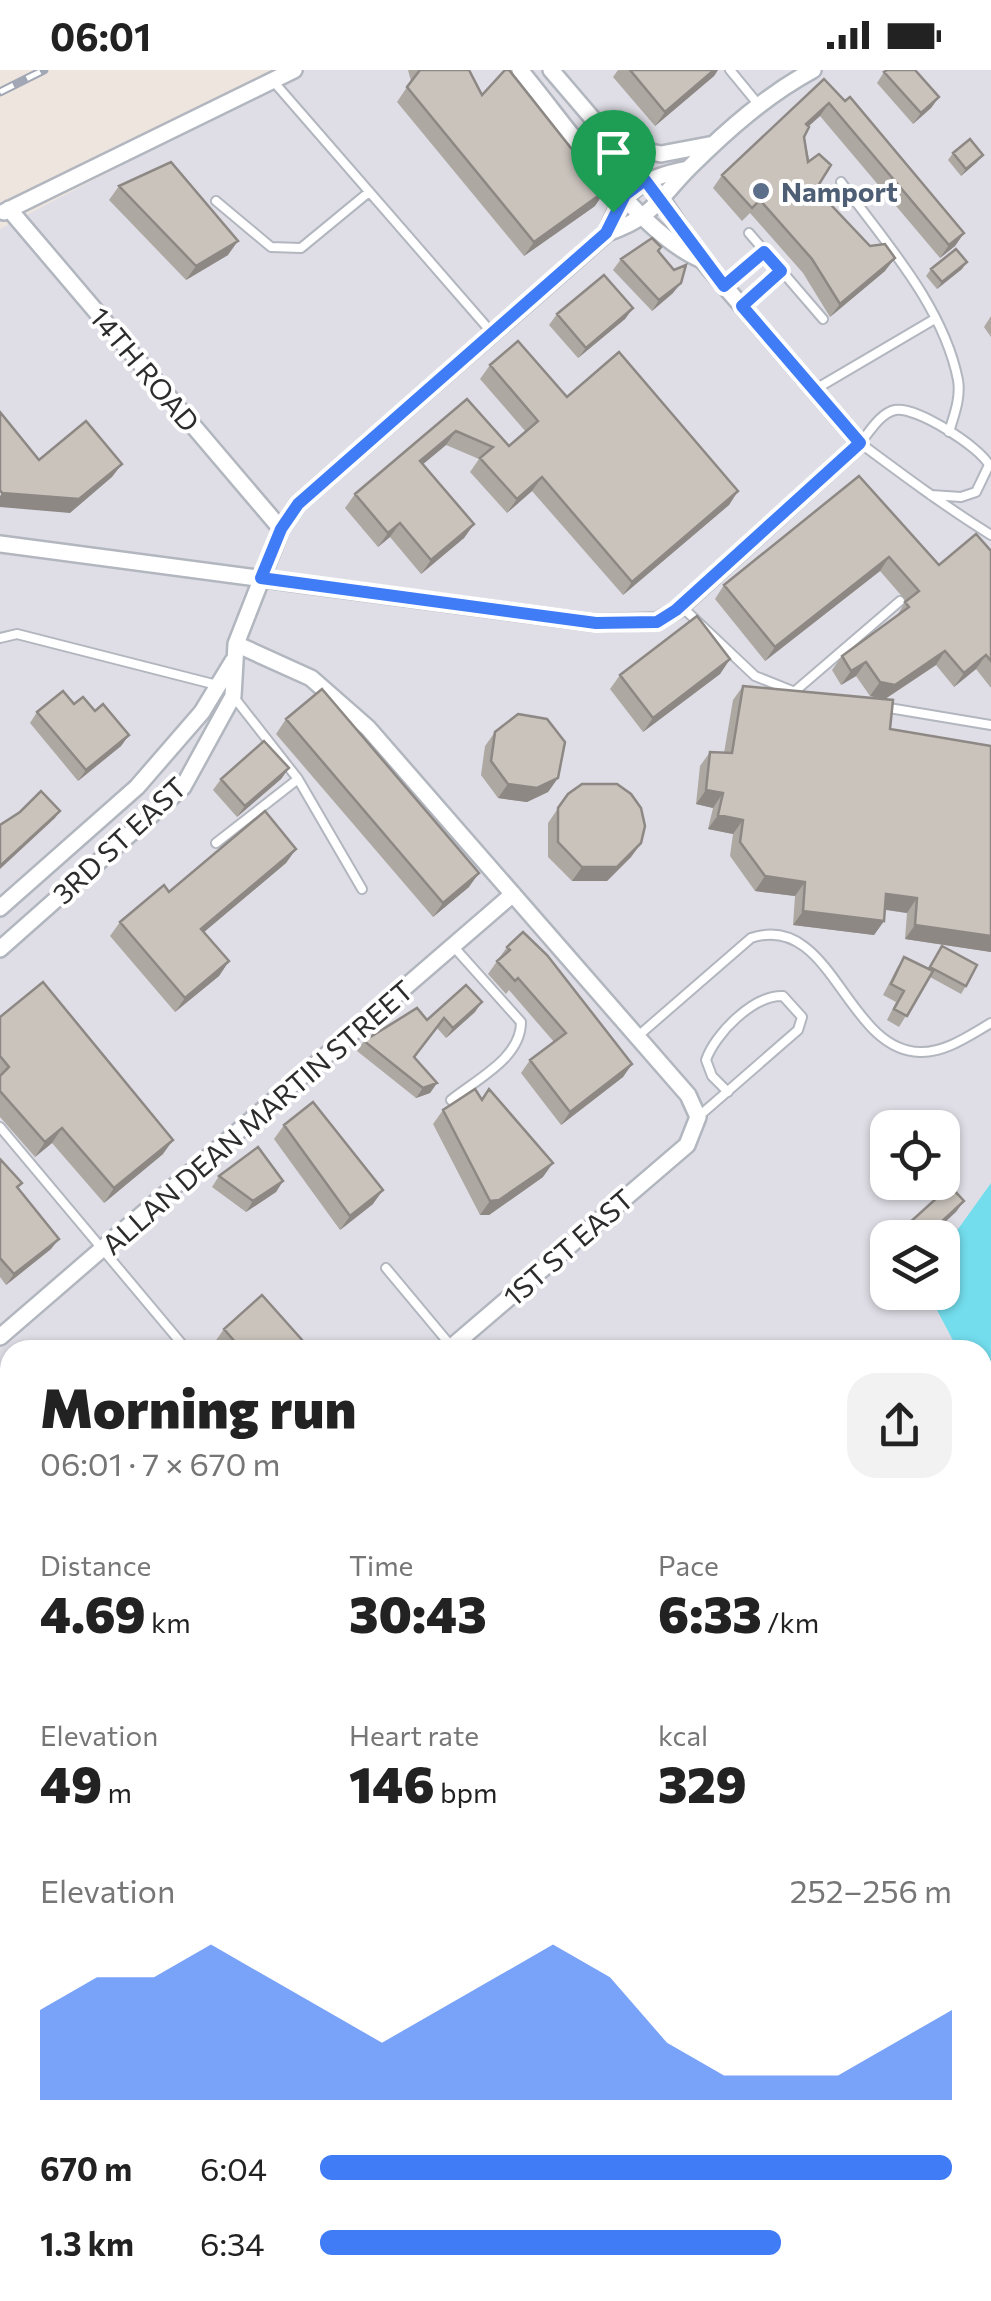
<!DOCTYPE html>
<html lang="en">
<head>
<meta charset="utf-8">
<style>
  :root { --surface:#fff; --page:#f2f2f2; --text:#222; --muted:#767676; --accent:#417cf7 }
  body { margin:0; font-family:Commissioner,sans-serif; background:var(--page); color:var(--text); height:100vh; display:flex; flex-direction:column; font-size:38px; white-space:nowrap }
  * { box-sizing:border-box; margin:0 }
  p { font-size:32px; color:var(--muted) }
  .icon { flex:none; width:55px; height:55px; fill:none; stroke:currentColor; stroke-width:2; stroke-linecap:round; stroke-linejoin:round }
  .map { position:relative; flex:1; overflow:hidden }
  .details { position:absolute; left:0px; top:1270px; width:992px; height:962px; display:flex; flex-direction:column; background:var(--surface); border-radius:30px 30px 0 0; box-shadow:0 2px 8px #0004 }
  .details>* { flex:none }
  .controls { position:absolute; left:870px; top:1040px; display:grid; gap:20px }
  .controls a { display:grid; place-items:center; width:90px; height:90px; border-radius:20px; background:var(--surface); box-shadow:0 2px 8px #0004; font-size:50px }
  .pin { position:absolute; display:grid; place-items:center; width:85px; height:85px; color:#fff; margin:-102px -42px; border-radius:50% 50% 50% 0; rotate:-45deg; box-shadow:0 0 10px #0007 }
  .pin .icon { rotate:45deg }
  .round { display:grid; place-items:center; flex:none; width:105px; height:105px; border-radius:30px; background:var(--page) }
  .head { display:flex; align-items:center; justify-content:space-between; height:170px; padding:0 40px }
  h1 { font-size:55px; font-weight:800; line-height:75px }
  .figures { display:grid; grid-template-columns:repeat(3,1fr); gap:15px; height:170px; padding:10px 40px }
  .figures div { display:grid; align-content:center }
  .figures b { font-size:50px; font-weight:800 }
  .figures small { font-size:28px; font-weight:400 }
  .figures p { font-size:28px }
  .chart { height:280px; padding:20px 40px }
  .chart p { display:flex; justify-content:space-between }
  .chart svg { width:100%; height:180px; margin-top:10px; fill:var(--accent); opacity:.7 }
  ul { padding:0 40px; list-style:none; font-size:32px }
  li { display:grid; grid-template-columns:160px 120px 1fr; align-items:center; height:75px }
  li i { height:25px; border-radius:12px; background:var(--accent) }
  .status { display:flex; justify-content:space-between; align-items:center; height:70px; padding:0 50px; background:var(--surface); direction:ltr }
  .status svg { height:28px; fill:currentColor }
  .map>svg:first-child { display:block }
  .industrial { fill:#dfdee6; fill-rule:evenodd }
  .water { fill:#73dded }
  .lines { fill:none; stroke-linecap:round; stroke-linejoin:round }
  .lane-casing { stroke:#b2b6bf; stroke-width:12 }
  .street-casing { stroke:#b2b6bf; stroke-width:20 }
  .lane { stroke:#fff; stroke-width:8 }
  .street { stroke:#fff; stroke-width:15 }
  .rail-casing { stroke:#a1a7b5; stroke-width:9 }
  .rail { stroke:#fff; stroke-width:5; stroke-dasharray:15; stroke-linecap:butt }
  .wall { fill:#ada8a2 }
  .shaded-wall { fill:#8d8884 }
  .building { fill:#c9c3bc; stroke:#8d8884; stroke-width:2.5 }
  .route-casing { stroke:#fff; stroke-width:20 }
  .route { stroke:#417cf7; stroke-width:12 }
  .service-dot { fill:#5c6f8a; stroke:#fff; stroke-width:4 }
  .labels { text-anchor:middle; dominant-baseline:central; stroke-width:8; stroke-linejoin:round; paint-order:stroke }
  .service-label { font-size:28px; font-weight:bold; fill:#4e5e75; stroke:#fff; text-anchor:start }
  .street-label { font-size:28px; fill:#2c2c2c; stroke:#fff }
</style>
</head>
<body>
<div class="status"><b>06:01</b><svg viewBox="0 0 49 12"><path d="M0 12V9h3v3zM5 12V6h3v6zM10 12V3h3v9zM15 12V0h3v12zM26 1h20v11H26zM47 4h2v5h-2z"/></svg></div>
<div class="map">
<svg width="991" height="2231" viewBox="0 0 991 2231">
  <rect width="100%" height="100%" fill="#ede5de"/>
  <path class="industrial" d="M304,0H991V1113L943,1180L942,1168H888V1222L928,1223L958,1280H10V2222L242,2223L232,2231H0V159ZM888,1058H942V1112H888Z
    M982,1323L991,1339V1591L983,1598Z"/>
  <path class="water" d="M991,1113V1339L983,1323L982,1280H958L928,1223L942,1222L943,1180Z
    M991,1591V2231H232L242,2222H982V1598Z"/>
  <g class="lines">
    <defs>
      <path id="lane" d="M730,0L758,34
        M273,11L493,264
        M841,112C884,171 943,235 958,310C961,328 954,345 949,362
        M216,131L271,177L301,178L369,122
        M749,163L823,249
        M724,216L764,182
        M741,236L781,201
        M814,320L933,250
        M931,425L961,427L976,422L989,395C980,377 916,336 895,340C880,343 869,363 860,373C903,405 946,437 991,465
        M681,536L755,606L795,622
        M0,568L17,564L217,615
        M794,622L900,531
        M233,626L298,709L362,819
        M883,637L991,655
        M216,773L298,709
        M638,966L751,868C832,841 846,981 920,982C945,983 970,965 991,953
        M451,1030C477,1009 521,988 521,952L453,876
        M698,1047L798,960L802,947L783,926C753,925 715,964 706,990L712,1006L728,1022
        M0,1057L187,1280
        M386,1198L452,1277
        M0,1741L10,1739"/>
      <path id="street" d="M520,0C566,55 639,164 702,190
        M615,75L661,84L714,74
        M9,139L281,459
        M4,142L294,0
        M607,163C620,121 645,107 688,99
        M0,474L596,553L657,551L677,540L860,373L702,190L663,131L551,0
        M236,574L311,608L368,658L688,1025L698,1047L687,1075L448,1280
        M0,838L137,717L202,642L233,591
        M0,879L183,717L233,626L236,574L281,459L298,434L607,163C653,148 659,128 690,97C728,59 767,25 813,0
        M0,1267L513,824
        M0,1662L10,1654"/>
    </defs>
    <use href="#lane" class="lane-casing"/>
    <use href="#street" class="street-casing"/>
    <use href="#lane" class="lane"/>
    <use href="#street" class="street"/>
    <defs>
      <path id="rail" d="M0,22L44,0"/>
    </defs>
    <use href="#rail" class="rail-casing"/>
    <use href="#rail" class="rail"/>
  </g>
  <path class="wall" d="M408,0H469L482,25L595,136L524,186L397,32L411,11Z
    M618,0H718L714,6L655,56L613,7Z
    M884,2L939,27L931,38L913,54L877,13Z
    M824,9L964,163L955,176L940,188L820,46L808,56L804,67L816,119L885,201L830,247L803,203L750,143L742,151L713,118L722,105Z
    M953,83L977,92L961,106L948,90Z
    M119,116L228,185L186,210L109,130Z
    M621,189L673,223L652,241L613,200Z
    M931,199H962L937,219L926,206Z
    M633,238L625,249L578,288L549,255L557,244Z
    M991,246V267L984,257Z
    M490,295L567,327L738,421L729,435L623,525L532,421L507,443L470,402L479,389L446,375L423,394L474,454L464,468L421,504L390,467L378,477L345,438L355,424L467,329L509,376L526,362L480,309Z
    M859,406L939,495L991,481V618L976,599L954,617L936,595L885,629L870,626L856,606L841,615L832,600L842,586L896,547L906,531L880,501L765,591L715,529L724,515Z
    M730,589L720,604L643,662L610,619L620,605Z
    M743,616L890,659L991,882L905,869L907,843L885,840L884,851L874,865L793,855L795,826L755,821L730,786L733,764L708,759L713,738L696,734L700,696L710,682L724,683L733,630Z
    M74,634L95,641L129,665L121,676L78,711L30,653L37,642Z
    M286,649L469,817L433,847L276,664Z
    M495,662L558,708L548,722L527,732L498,728L481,705L485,676Z
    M289,698L281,709L237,747L213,720L221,709Z
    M568,724L641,773L631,787L607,811H572L548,787V753Z
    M296,779L286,793L204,862L229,891L219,906L175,942L110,866L120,852L169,822Z
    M942,876L966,916L961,924L930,907L899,957L887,950L896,932L883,925L897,898L904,887L928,898Z
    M507,877L632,994L623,1007L561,1055L521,1003L530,990L554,972L509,920L506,924L488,904Z
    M475,942L446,968L437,958L414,988L437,1013L430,1023L416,1028L357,981L364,971L427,950Z
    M0,947L163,1084L104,1133L52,1073L35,1087L0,1047Z
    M482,1030L543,1107L489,1145H480L433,1054L443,1040Z
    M284,1055L373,1134L340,1160L274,1069Z
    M0,1089L22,1113L18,1118L51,1179L6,1215L0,1207Z
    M219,1106L283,1111L276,1122L246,1142L212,1117Z
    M224,1259L311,1280H220L214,1273Z
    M10,1456V1491L5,1495L0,1489V1465Z
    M10,1826V1924L0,1911V1834Z
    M0,2177L46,2231H0Z"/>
  <path class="shaded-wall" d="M714,0H718L714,6L655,56L665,42Z
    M939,27L931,38L913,54L921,43Z
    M829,33L820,46L797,67L806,54Z
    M983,85L977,92L961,106L966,99Z
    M605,121L595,136L524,186L534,172Z
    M964,163L955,176L940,188L949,175Z
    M238,171L228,185L186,210L196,196Z
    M895,188L885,201L830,247L840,234Z
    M967,192L962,199L937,219L942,212Z
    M681,213L673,223L652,241L659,230Z
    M633,238L625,249L578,288L586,278Z
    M456,361L446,375L410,405L420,391Z
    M122,394L112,407L70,443L0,437V426L2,423Z
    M542,407L532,421L507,443L517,429Z
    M738,421L729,435L623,525L632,512Z
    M400,453L390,467L378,477L388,463Z
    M474,454L464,468L421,504L431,490Z
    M889,487L880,501L765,591L775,577Z
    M945,581L936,595L885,629L870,626L880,612Z
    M986,585L976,599L954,617L964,603Z
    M730,589L720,604L643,662L653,648Z
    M866,592L856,606L841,615L851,601Z
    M129,665L121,676L78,711L86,700Z
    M289,698L281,709L237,747L245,736Z
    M558,708L548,722L527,732L498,728L508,714Z
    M706,720L723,723L713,738L696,734Z
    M60,741L55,748L0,799V796Z
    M718,745L743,750L733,764L708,759Z
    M641,773L631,787L607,811H572L582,797Z
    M296,779L286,793L191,873L201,859Z
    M479,803L469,817L433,847L443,833Z
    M765,806L805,812L795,826L755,821Z
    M886,824L917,828L907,843L876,838Z
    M803,841L884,851L874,865L793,855Z
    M915,855L991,866V882L905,869Z
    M229,891L219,906L175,942L185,928Z
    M482,932L475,942L446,968L453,958Z
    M632,994L623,1007L561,1055L570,1042Z
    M437,1013L430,1023L416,1028L423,1018Z
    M62,1058L52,1073L35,1087L45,1072Z
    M173,1070L163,1084L104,1133L114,1118Z
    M553,1093L543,1107L489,1145H480L490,1131Z
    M283,1111L276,1122L246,1142L253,1131Z
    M383,1120L373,1134L340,1160L350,1146Z
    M964,1131L956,1142L928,1168H924Z
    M59,1169L51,1179L6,1215L14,1204Z"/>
  <path class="building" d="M420,0H469L482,25L505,0H509L605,121L534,172L407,17Z
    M630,0H714L665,42Z
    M887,0H915L939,27L921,43L884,2Z
    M824,9L845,31L850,27L964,163L949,175L829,33L806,54L809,57L804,67L808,92L819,84L831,95L816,119L870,176L885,174L895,188L840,234L812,189L760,130L752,138L722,105Z
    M970,69L983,85L966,99L953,83Z
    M171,92L238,171L196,196L119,116Z
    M652,168L661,177L658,181L674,200L686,195L681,213L659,230L621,189Z
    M956,179L967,192L942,212L931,199Z
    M604,205L633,238L586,278L557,244Z
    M518,271L567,327L619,282L738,421L632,512L542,407L517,429L480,388L493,377L456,361L420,391L474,454L431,490L400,453L388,463L355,424L467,329L509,376L538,351L490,295Z
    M0,342L39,390L86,351L122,394L79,429L2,423L0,420Z
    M859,406L939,495L976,464L991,481V591L986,585L964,603L945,581L895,615L880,612L866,592L851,601L842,586L909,537L905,532L919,521L889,487L775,577L724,515Z
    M697,546L730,589L653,648L620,605Z
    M743,616L893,630L890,659L991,676V866L915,855L917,828L886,824L884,851L803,841L805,812L765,806L740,772L743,750L718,745L723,723L706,720L710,682L732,683Z
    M322,619L479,803L443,833L286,649Z
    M63,621L74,634L83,627L95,641L103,634L129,665L86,700L37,642Z
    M518,644L547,649L565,672L558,708L537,718L508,714L491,691L495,662Z
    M264,671L289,698L245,736L221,709Z
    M582,714H617L631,724L641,738L645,756L641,773L617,797H582L558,772V738L568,724Z
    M41,721L60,741L0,796V755L20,742Z
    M265,741L296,779L201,859L229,891L185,928L120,852L164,815L169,822Z
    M523,862L547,885L632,994L570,1042L530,990L566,963L518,908L515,911L497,891L510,880L507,877Z
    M942,876L977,895L966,916L930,897Z
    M904,887L933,901L907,946L894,939L904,921L891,914Z
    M43,912L173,1070L114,1118L62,1058L45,1072L0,1021V1006L9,997L0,986V947Z
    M466,915L482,932L453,958L444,948L414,987L437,1013L423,1018L364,971L417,938L427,950Z
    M475,1019L482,1030L489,1019L553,1093L499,1130L490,1131L443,1040Z
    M313,1032L383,1120L350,1146L284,1055Z
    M258,1077L283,1111L253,1131L219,1106Z
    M0,1089L22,1113L17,1117L59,1169L14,1204L0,1188Z
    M950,1116L964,1131L924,1168H901L897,1164Z
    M262,1225L311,1280H242L224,1259Z
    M63,1273L70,1280H55Z
    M10,1456V1477L0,1465Z
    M10,1826V1897L0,1885V1834Z
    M0,2177L10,2189V2222H39L46,2231H14L0,2215Z"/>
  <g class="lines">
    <defs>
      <path id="route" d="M645,110L724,216L764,182L781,201L742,236L860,373L676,540L657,552L596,553L261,508L281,459L298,434L606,163L625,125Z"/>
    </defs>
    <use href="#route" class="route-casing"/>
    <use href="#route" class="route"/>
  </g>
  <circle class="service-dot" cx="761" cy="121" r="10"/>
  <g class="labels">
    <g class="service-label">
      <text x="781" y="121">Namport</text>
    </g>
    <g class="street-label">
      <text transform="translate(145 299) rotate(50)">14TH ROAD</text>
      <text transform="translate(119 770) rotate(-43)">3RD ST EAST</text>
      <text transform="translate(257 1047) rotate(-41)">ALLAN DEAN MARTIN STREET</text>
      <text transform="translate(568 1177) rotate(-41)">1ST ST EAST</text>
    </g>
  </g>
</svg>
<div class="controls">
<a><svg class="icon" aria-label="locate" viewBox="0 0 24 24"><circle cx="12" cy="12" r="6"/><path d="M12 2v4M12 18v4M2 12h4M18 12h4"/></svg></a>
<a><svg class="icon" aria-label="layers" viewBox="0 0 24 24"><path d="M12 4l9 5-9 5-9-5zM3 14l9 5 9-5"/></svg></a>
</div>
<div class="pin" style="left:613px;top:142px;background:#1e9e55"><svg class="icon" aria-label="arrive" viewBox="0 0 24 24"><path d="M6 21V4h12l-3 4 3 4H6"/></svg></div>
<section class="details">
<div class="head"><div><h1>Morning run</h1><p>06:01 · 7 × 670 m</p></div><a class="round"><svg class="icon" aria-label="share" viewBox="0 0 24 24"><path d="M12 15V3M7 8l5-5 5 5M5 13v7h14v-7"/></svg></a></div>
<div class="figures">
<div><p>Distance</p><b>4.69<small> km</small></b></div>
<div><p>Time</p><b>30:43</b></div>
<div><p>Pace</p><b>6:33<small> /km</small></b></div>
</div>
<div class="figures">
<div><p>Elevation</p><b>49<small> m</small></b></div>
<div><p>Heart rate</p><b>146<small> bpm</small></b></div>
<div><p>kcal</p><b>329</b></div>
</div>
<div class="chart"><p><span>Elevation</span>252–256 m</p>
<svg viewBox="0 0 160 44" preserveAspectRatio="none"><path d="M0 44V22L10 14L20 14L30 6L40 14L50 22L60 30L70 22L80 14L90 6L100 14L110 30L120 38L130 38L140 38L150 30L160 22V44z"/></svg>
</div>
<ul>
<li><b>670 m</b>6:04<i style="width:100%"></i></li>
<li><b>1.3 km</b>6:34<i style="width:73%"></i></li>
</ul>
</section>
</div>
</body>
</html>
